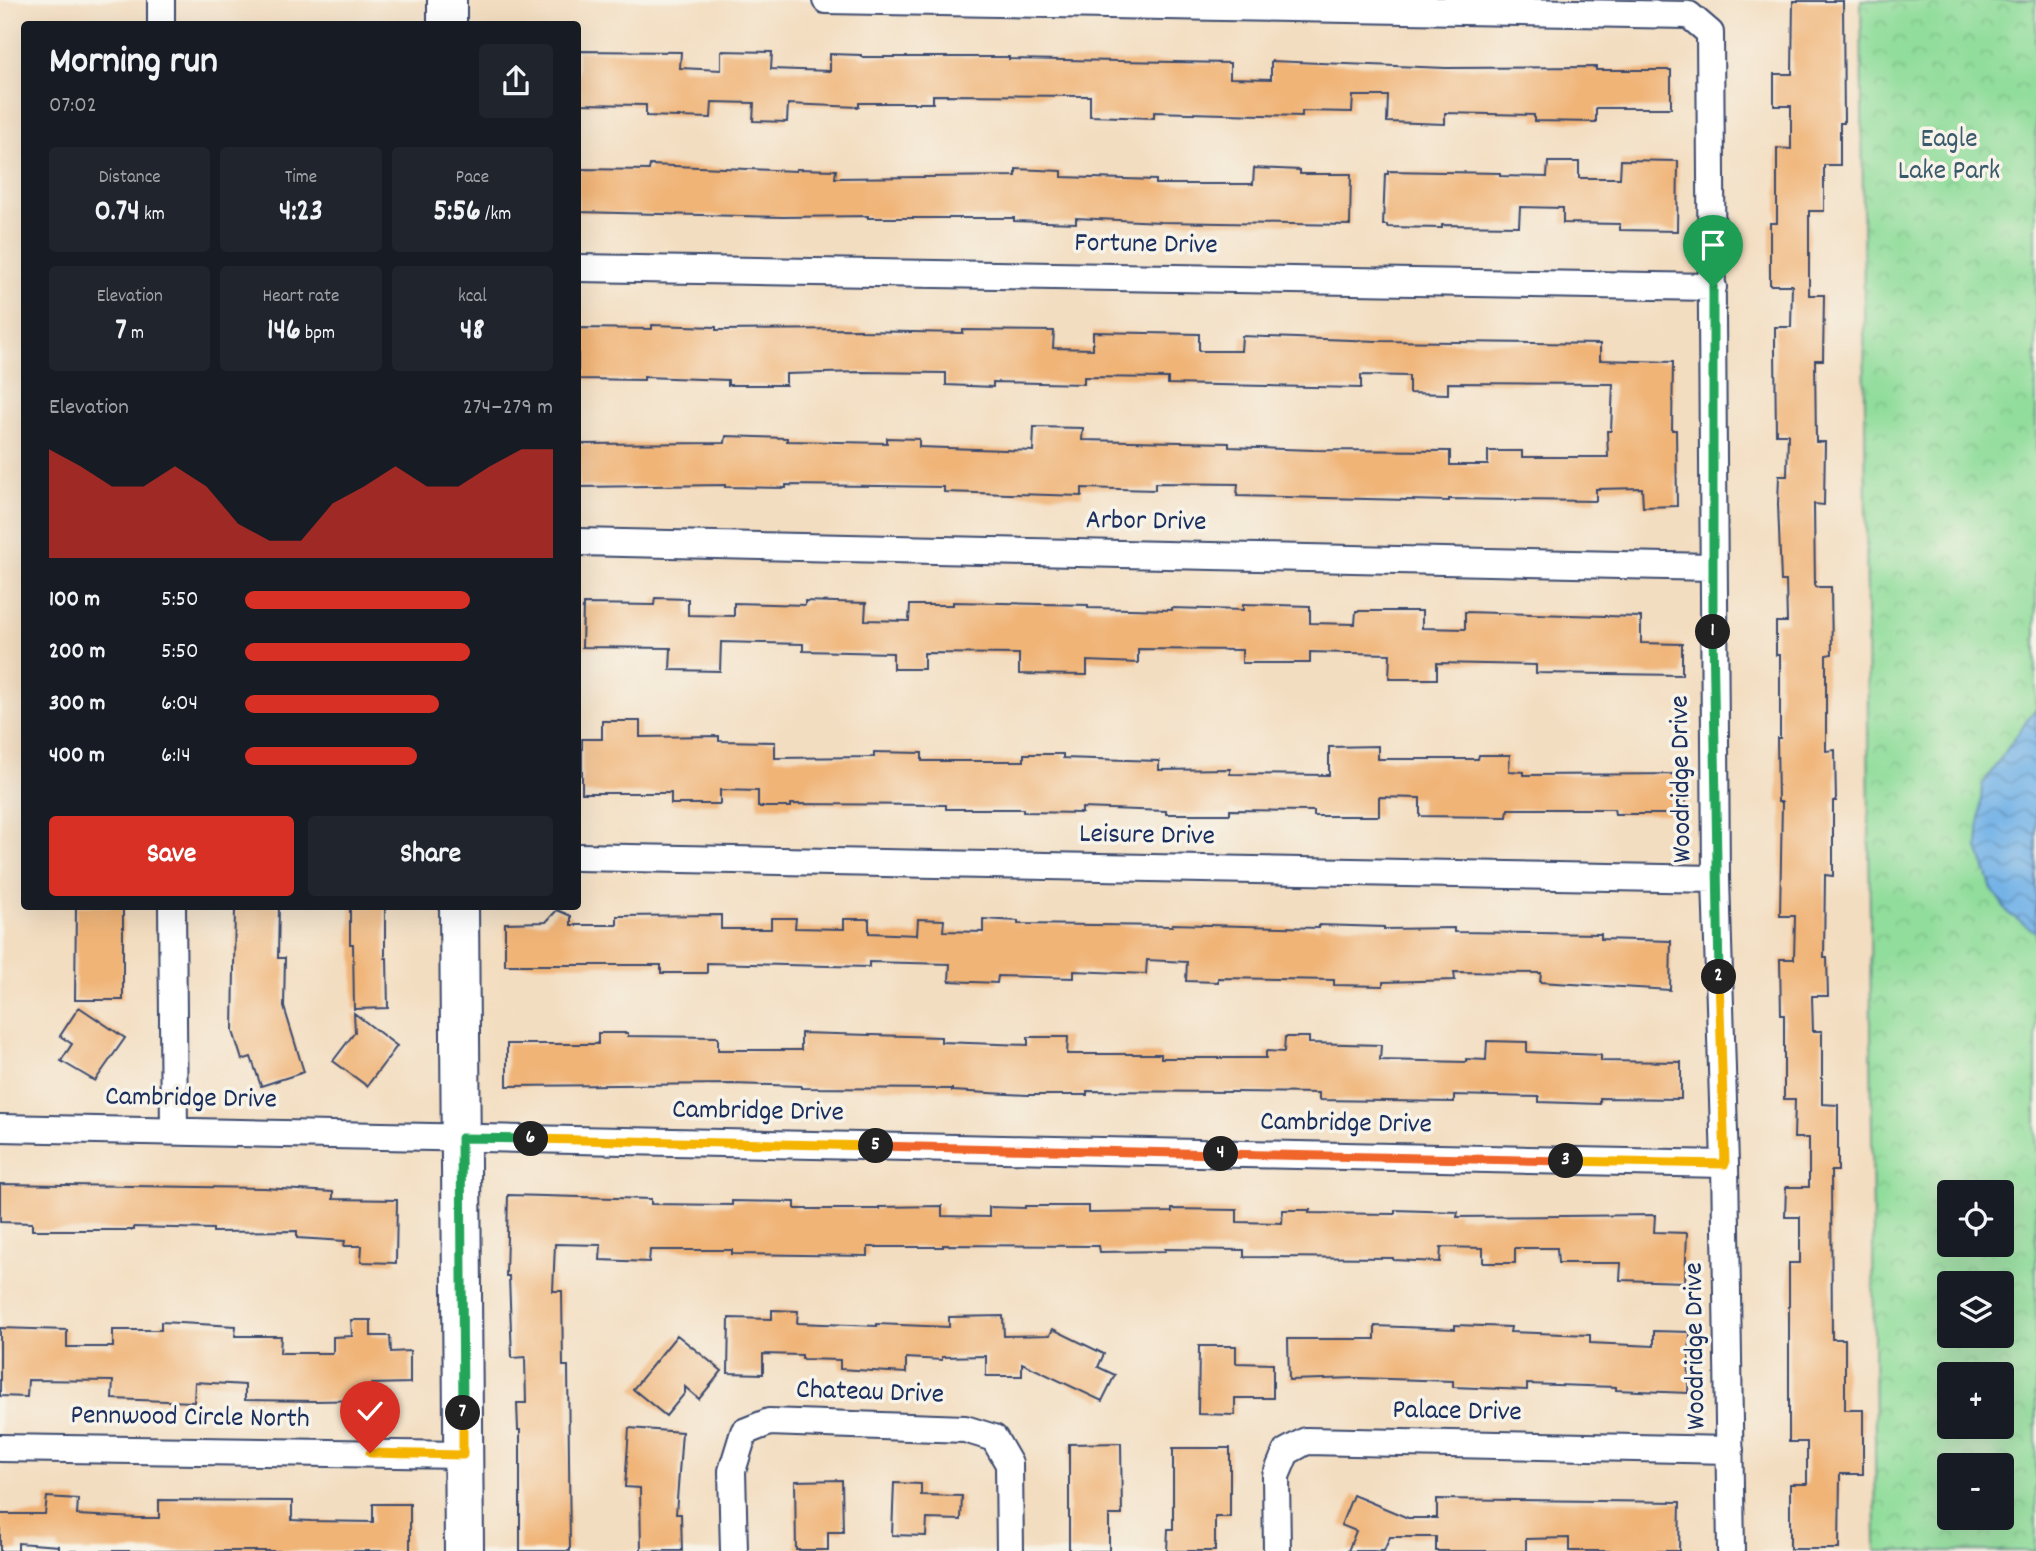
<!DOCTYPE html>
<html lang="en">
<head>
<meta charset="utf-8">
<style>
  :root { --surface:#171b24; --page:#20242c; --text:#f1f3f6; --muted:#9ea1a6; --accent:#d93025 }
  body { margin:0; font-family:Dekko,sans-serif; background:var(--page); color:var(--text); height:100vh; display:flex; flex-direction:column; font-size:26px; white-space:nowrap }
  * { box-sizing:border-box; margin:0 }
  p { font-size:23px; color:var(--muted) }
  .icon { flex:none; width:38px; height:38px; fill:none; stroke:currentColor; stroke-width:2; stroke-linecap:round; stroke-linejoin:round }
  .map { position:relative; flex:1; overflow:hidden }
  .side { position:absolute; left:21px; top:21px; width:560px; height:889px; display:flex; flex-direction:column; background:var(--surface); border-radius:7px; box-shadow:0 7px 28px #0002 }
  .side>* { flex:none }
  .fabs { position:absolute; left:1937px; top:1180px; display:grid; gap:14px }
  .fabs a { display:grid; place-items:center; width:77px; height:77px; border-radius:7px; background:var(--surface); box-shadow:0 7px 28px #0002; font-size:35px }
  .pin { position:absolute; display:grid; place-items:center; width:60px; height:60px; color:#fff; margin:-72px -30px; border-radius:50% 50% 50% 0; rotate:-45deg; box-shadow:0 0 7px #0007 }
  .pin .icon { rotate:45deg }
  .km { position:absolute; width:35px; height:35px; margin:-18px; border-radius:50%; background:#222; color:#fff; font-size:19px; line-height:35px; text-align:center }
  .round { display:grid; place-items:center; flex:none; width:74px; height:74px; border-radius:7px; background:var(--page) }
  .summary { display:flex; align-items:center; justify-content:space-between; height:119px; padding:0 28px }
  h1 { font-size:38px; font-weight:700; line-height:52px }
  .stats { display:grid; grid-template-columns:repeat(3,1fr); gap:10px; height:119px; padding:7px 28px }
  .stats div { display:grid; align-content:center; border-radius:7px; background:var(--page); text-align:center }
  .stats b { font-size:30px; font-weight:700 }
  .stats small { font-size:19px; font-weight:400 }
  .stats p { font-size:19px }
  .chart { height:196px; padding:14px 28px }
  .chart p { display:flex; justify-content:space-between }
  .chart svg { width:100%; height:126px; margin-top:7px; fill:var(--accent); opacity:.7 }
  .cta { display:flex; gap:14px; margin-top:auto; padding:14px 28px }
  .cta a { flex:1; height:80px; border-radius:7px; background:var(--accent); color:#fff; font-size:28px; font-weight:700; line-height:80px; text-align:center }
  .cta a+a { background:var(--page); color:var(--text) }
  ul { padding:0 28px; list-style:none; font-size:23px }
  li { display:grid; grid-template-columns:112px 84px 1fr; align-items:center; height:52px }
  li i { height:18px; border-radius:9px; background:var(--accent) }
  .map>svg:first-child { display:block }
  .park { fill:url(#park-crowns); stroke:#56867c; stroke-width:2; fill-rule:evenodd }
  .water { fill:url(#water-waves); stroke:#4871a2; stroke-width:2 }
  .building { fill:#f0b477 }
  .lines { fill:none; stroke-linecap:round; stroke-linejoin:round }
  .street-casing { stroke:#3b496d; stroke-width:30 }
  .secondary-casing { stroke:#3b496d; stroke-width:42 }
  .street { stroke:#fff; stroke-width:26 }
  .secondary { stroke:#fff; stroke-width:38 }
  .split-1-casing { stroke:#fff; stroke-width:14 }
  .split-2-casing { stroke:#fff; stroke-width:14 }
  .split-3-casing { stroke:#fff; stroke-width:14 }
  .split-4-casing { stroke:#fff; stroke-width:14 }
  .split-5-casing { stroke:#fff; stroke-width:14 }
  .split-6-casing { stroke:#fff; stroke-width:14 }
  .split-7-casing { stroke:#fff; stroke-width:14 }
  .split-8-casing { stroke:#fff; stroke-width:14 }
  .split-1 { stroke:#22a559; stroke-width:9 }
  .split-2 { stroke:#22a559; stroke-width:9 }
  .split-3 { stroke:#f5b400; stroke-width:9 }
  .split-4 { stroke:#f0652b; stroke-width:9 }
  .split-5 { stroke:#f0652b; stroke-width:9 }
  .split-6 { stroke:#f5b400; stroke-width:9 }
  .split-7 { stroke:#22a559; stroke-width:9 }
  .split-8 { stroke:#f5b400; stroke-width:9 }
  .labels { text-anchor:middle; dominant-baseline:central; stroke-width:7; stroke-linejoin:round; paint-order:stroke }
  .park-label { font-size:28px; fill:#385a6d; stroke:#f7f3e8 }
  .street-label { font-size:28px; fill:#1b2f5e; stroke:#f7f3e8 }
</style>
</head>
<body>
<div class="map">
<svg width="2036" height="1551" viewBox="0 0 2036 1551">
  <defs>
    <pattern id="park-crowns" width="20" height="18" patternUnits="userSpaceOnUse" patternTransform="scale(1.75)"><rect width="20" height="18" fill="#91dd9b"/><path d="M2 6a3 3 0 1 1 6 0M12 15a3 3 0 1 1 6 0" fill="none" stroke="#7cbe88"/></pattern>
    <pattern id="water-waves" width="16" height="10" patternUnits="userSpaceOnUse" patternTransform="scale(1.75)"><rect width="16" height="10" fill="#74b3e7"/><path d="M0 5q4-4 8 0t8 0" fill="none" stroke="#5e92be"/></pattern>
  </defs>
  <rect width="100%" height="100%" fill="#f7f3e8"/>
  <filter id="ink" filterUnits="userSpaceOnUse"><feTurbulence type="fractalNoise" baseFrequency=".0143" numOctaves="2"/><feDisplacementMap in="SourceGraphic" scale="14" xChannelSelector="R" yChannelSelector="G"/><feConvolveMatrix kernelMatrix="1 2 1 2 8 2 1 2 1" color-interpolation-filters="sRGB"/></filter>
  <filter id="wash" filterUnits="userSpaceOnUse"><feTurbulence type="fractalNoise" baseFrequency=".00686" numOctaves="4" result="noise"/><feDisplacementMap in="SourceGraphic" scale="28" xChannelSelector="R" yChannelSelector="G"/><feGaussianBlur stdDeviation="1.57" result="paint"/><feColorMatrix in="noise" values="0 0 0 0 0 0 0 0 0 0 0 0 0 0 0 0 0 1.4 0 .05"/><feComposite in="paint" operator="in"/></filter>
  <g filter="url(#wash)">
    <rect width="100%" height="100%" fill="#f3ddc0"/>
    <path class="park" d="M1861,0H2036V1551H1876ZM1950,1192H2002V1244H1950ZM1950,1283H2002V1335H1950ZM1950,1374H2002V1426H1950ZM1950,1465H2002V1517H1950Z"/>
    <path class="water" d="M2036,708V932L2009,914L1992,889L1978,848L1982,785Z"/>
    <g id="blocks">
      <path class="building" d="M1793,1H1843L1844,123H1840V165H1824V211H1809V295H1824L1823,360H1815L1816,442H1825L1824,505L1814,504L1815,587H1831L1832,654L1826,655V751L1835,750L1836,801H1833V876L1825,875L1824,958H1827L1828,996H1812L1813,1031H1822V1104L1838,1105V1171H1831L1832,1339H1845V1410H1863V1474H1840L1839,1549H1790V1484H1807V1442H1789V1263H1800V1217H1785L1786,1187H1809V1138H1794L1795,1099H1784V1015H1781L1780,959H1794L1795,916H1780L1782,802H1778L1777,738H1780V655H1776V622H1787L1786,581H1781L1778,504L1779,476H1787L1788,434H1776L1775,350V327H1791L1792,285H1770V223H1777V148L1791,149V106H1774V74H1792Z
        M578,51L681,52L680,68L721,70V51L772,52L771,69L830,71V54L861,55V57H1009V59L1230,63V78L1271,79V61L1446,68L1596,67V70H1671V108H1596V122L1534,121V115L1445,113V124L1387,122L1388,96H1353L1352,112L1302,111V116L1154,112V118L1090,116V96L933,95V103H859V107L788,104L787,122L753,121L754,103L712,102L711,118L646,116V105L578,104Z
        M1621,160L1678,161L1677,231L1620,230V224L1563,223V208L1520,207L1519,226L1442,225V228L1387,227V225H1383L1385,174H1388V171L1500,173V176L1547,177L1548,162H1579V178H1620Z
        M650,165L796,171V169L836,170L835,178L1016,176V169L1062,171V177L1156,180V184H1253L1254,168L1300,170V174H1351L1350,225L1161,222L1076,218V223L1014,221V218H868V216L782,217L578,212V169L649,170Z
        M652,325L716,327V330L861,329V331L963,333V330L1054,331L1053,348L1093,349V332L1199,334V351H1241L1242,336L1378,341L1600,344V360L1673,362L1672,430H1676L1677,506L1643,507L1642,488L1596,489V501L1449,499V501L1237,496L1238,484L1155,483V490L1082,488V496L944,492V487L878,486L786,485V488L725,487V485L578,487V444L725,443L726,436L787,438V441L887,443V438L919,439V447L1033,451L1034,427L1083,428L1082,440L1229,443V447L1313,450L1450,451V465H1488V451H1522V457H1608L1607,431H1611L1613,384L1448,383V394L1409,393V376L1361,375V388L1168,384V378L1084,377V384L993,382V387L946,385V373L861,372L786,374V385H728V380L644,377V380L578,379V328L652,329Z
        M655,598L688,599V615L734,616V603L805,605V601L866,603L865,620L909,621L910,605H953V602L1088,605V608L1172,610V608L1243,610V604L1310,606V623L1355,624L1356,611H1422V628L1465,629V612L1641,617V643L1682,644V675L1536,673V665L1437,663V679H1389L1390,654L1310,652V663H1242V650L1138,649V663L1087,661V675L1019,674V654L924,653V669H893V653L803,651V644L721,642L720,671L670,670L671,648L582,647L583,604L654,605Z
        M602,721H640V737L719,736V741L775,742V758L874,757V752L922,753V761H1024V754H1063V758L1159,761V770L1230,769V774L1329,775V747L1378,746V759H1478L1479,755H1510L1509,771L1524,772V775L1685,774V814H1615L1614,809H1508L1507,817L1420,816V798L1379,797V816H1314V811L1230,810V814H1166V811L1082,808V813L1023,812V809H946V805L791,804V807H758V791L720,790V804H671V793H582V739H602Z
        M76,906H123V1000H75Z
        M235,906H279L278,958H285L284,1007L304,1072L261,1086L251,1057L242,1060L233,1031Z
        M350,906H385V958H387L388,1008L354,1009L353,944H350Z
        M557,910L571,916V925H617V916L721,915V929H771V918H796L795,928L844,929V919H869V933L917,935L918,919L944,920L943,931L983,932V919L1018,921V924L1172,926V924L1319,928V925L1384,927V929L1454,928V932L1601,934V939L1671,941L1670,990L1540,982L1541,973L1454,972L1455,980L1383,982V986L1334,985V980L1218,978V982L1186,981L1187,962L1147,960L1146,974L1074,971V978L998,976L997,983L949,981L950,964L869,962V967L707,963V973H661V965H505V923L546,922Z
        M79,1007L125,1038L95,1081L61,1061L72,1044L60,1036Z
        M354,1013L397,1046L367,1086L333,1061L355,1032Z
        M598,1033H628V1036L718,1037V1050H801V1033L941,1037V1042L1028,1045V1037H1068L1067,1054H1161V1058H1266V1051L1284,1052L1285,1037H1309V1043L1381,1045L1380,1060L1466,1062V1059L1486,1060L1487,1041L1527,1042V1052L1601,1055V1061L1681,1062V1099L1600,1098V1104L1539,1102V1097L1454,1095V1102L1319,1100V1093L1233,1092L1087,1091V1095H1028L952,1091V1089L801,1088V1086L733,1084L507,1086V1044H598Z
        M0,1184L264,1188L333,1192V1199L397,1200L396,1263L361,1262L362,1246H344L345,1241L297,1238V1231L213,1232V1229L134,1227V1230H32V1223L0,1222Z
        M508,1195L651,1199V1204L732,1205V1201L795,1202V1209H879V1207L942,1206V1216L989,1217V1207L1025,1208V1206H1089V1213L1172,1212V1209L1237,1210V1222L1282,1223L1283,1210H1310L1309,1213L1395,1214V1210L1458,1212L1457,1217L1655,1215L1654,1232L1687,1233L1685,1282L1620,1280L1621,1263H1558L1557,1248H1515V1263H1483V1248L1441,1247L1440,1262L1393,1260V1258L1244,1257V1250L1165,1249V1251L1100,1252L1099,1246L943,1245V1247H868V1256L732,1254V1250H650L649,1262L600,1260L601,1245L555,1244L553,1291H562L563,1366H568L570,1551H520V1430H518L517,1403H526L525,1357L512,1358L509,1276H506Z
        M772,1310L798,1311L797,1323L877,1326V1324L949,1327V1317L1003,1316L1004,1336L1050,1335L1053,1329L1104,1354L1098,1367L1115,1375L1102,1401L1022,1363V1376H986V1356L942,1357V1360L906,1358V1373L840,1369V1360L802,1359V1355L763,1354V1374L728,1373L729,1318L772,1319Z
        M351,1320H371V1336H390L391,1352L410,1351V1383L372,1384V1400L316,1401L245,1400V1385L195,1382L194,1402L112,1399L113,1381L28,1380L27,1397L0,1396V1328L67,1330V1347H113V1330H161V1322L236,1326L235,1336H281L280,1353H333V1337L352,1336Z
        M1455,1325L1511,1327L1510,1332L1590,1335V1343L1654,1346V1331L1690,1332L1688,1393L1616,1390V1387L1527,1384V1390L1453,1387V1381L1358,1378L1289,1380L1288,1339H1375V1326L1455,1329Z
        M677,1335L722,1371L699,1399L685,1387V1393L666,1416L633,1389Z
        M1199,1346H1236V1363L1273,1364V1398H1235V1415L1198,1414Z
        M629,1428L682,1432L676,1514H681L682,1551H641L640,1488L625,1487Z
        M1121,1443L1122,1515H1109V1551H1069V1444Z
        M1173,1448H1230V1517H1215V1551H1167L1168,1529H1173Z
        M842,1480L843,1532H828V1550H796L795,1481Z
        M894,1483L921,1484V1495L962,1496L961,1520L927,1519L926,1536L892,1535Z
        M1353,1495L1408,1518H1437V1499L1680,1502L1679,1551H1569V1538L1526,1539V1551H1436V1537H1390L1384,1551H1348L1356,1531L1341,1525Z
        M47,1497L78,1499L77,1515L139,1518H159V1500L292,1501V1520L311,1521L373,1522V1504H410V1551H59V1546L18,1543V1551H0V1514H45Z"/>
    </g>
  </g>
  <g filter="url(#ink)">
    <use href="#blocks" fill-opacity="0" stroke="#3b496d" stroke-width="2"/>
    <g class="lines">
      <defs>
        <path id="street" d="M161,0V24
          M826,0L1689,15L1710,33L1716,879L1725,1164L1731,1551
          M578,268L1713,287
          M578,542L1712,567
          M578,857L1716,879
          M172,906L174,1131
          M0,1128L1725,1164
          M0,1448L463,1455
          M734,1551L732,1471L744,1432L769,1422L965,1429L994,1438L1009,1464L1010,1551
          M1277,1551L1276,1476L1286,1452L1306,1441L1730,1450"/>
        <path id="secondary" d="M447,0V24
          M459,906L464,1551"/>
      </defs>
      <use href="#street" class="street-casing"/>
      <use href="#secondary" class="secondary-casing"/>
      <use href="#street" class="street"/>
      <use href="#secondary" class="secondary"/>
    </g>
  </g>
  <g class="lines" filter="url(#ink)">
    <defs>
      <path id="split-1" d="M1713,287V632"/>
      <path id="split-2" d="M1713,632L1719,977"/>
      <path id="split-3" d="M1566,1161L1725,1164L1719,977"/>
      <path id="split-4" d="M1221,1154L1566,1161"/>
      <path id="split-5" d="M876,1146L1221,1154"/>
      <path id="split-6" d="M531,1139L876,1146"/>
      <path id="split-7" d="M463,1413L461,1138L531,1139"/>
      <path id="split-8" d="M370,1453L463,1455V1413"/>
    </defs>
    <use href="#split-1" class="split-1-casing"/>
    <use href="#split-2" class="split-2-casing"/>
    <use href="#split-3" class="split-3-casing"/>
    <use href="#split-4" class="split-4-casing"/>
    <use href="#split-5" class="split-5-casing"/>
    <use href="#split-6" class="split-6-casing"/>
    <use href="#split-7" class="split-7-casing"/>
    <use href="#split-8" class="split-8-casing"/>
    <use href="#split-1" class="split-1"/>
    <use href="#split-2" class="split-2"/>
    <use href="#split-3" class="split-3"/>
    <use href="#split-4" class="split-4"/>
    <use href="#split-5" class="split-5"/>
    <use href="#split-6" class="split-6"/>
    <use href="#split-7" class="split-7"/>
    <use href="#split-8" class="split-8"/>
  </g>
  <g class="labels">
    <g class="park-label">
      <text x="1949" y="141">Eagle<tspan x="1949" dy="32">Lake Park</tspan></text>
    </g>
    <g class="street-label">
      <text transform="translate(1146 246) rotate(1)">Fortune Drive</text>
      <text transform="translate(1146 523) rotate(1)">Arbor Drive</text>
      <text transform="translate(1683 779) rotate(-91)">Woodridge Drive</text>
      <text transform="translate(1147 837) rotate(1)">Leisure Drive</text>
      <text transform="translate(191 1100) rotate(1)">Cambridge Drive</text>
      <text transform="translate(758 1113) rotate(1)">Cambridge Drive</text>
      <text transform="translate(1346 1125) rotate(1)">Cambridge Drive</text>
      <text transform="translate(1697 1346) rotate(-91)">Woodridge Drive</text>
      <text transform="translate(870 1394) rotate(2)">Chateau Drive</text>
      <text transform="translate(1457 1413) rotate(1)">Palace Drive</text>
      <text transform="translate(190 1419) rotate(1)">Pennwood Circle North</text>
    </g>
  </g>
</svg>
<div class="fabs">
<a><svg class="icon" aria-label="locate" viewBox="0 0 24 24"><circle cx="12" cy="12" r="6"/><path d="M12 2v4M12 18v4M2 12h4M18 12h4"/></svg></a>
<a><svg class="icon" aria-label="layers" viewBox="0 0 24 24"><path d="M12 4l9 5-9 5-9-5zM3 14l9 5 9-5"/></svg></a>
<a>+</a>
<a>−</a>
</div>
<div class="pin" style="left:1713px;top:287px;background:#1e9e55"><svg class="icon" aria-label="arrive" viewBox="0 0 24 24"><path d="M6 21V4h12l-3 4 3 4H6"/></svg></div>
<div class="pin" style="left:370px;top:1453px;background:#d93025"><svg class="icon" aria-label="check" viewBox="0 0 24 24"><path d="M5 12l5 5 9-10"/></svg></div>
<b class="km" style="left:1713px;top:632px">1</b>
<b class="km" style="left:1719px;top:977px">2</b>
<b class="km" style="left:1566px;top:1161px">3</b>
<b class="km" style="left:1221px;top:1154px">4</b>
<b class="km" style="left:876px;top:1146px">5</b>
<b class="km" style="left:531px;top:1139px">6</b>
<b class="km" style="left:463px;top:1413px">7</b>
<section class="side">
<div class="summary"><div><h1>Morning run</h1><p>07:02</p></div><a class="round"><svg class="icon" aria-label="share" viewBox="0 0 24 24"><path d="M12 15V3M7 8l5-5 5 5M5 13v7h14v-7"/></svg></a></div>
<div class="stats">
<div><p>Distance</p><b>0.74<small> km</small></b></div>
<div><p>Time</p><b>4:23</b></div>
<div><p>Pace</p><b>5:56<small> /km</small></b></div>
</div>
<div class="stats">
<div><p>Elevation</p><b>7<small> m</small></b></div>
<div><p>Heart rate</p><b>146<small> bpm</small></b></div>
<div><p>kcal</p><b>48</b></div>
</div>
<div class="chart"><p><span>Elevation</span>274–279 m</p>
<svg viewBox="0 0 160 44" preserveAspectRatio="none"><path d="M0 44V6L10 12L20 19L30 19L40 12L50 19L60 32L70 38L80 38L90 25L100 19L110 12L120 19L130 19L140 12L150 6L160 6V44z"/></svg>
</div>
<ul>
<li><b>100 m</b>5:50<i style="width:73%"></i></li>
<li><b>200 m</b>5:50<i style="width:73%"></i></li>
<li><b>300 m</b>6:04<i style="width:63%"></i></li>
<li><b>400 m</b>6:14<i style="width:56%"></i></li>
</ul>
<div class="cta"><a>Save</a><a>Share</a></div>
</section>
</div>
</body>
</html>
